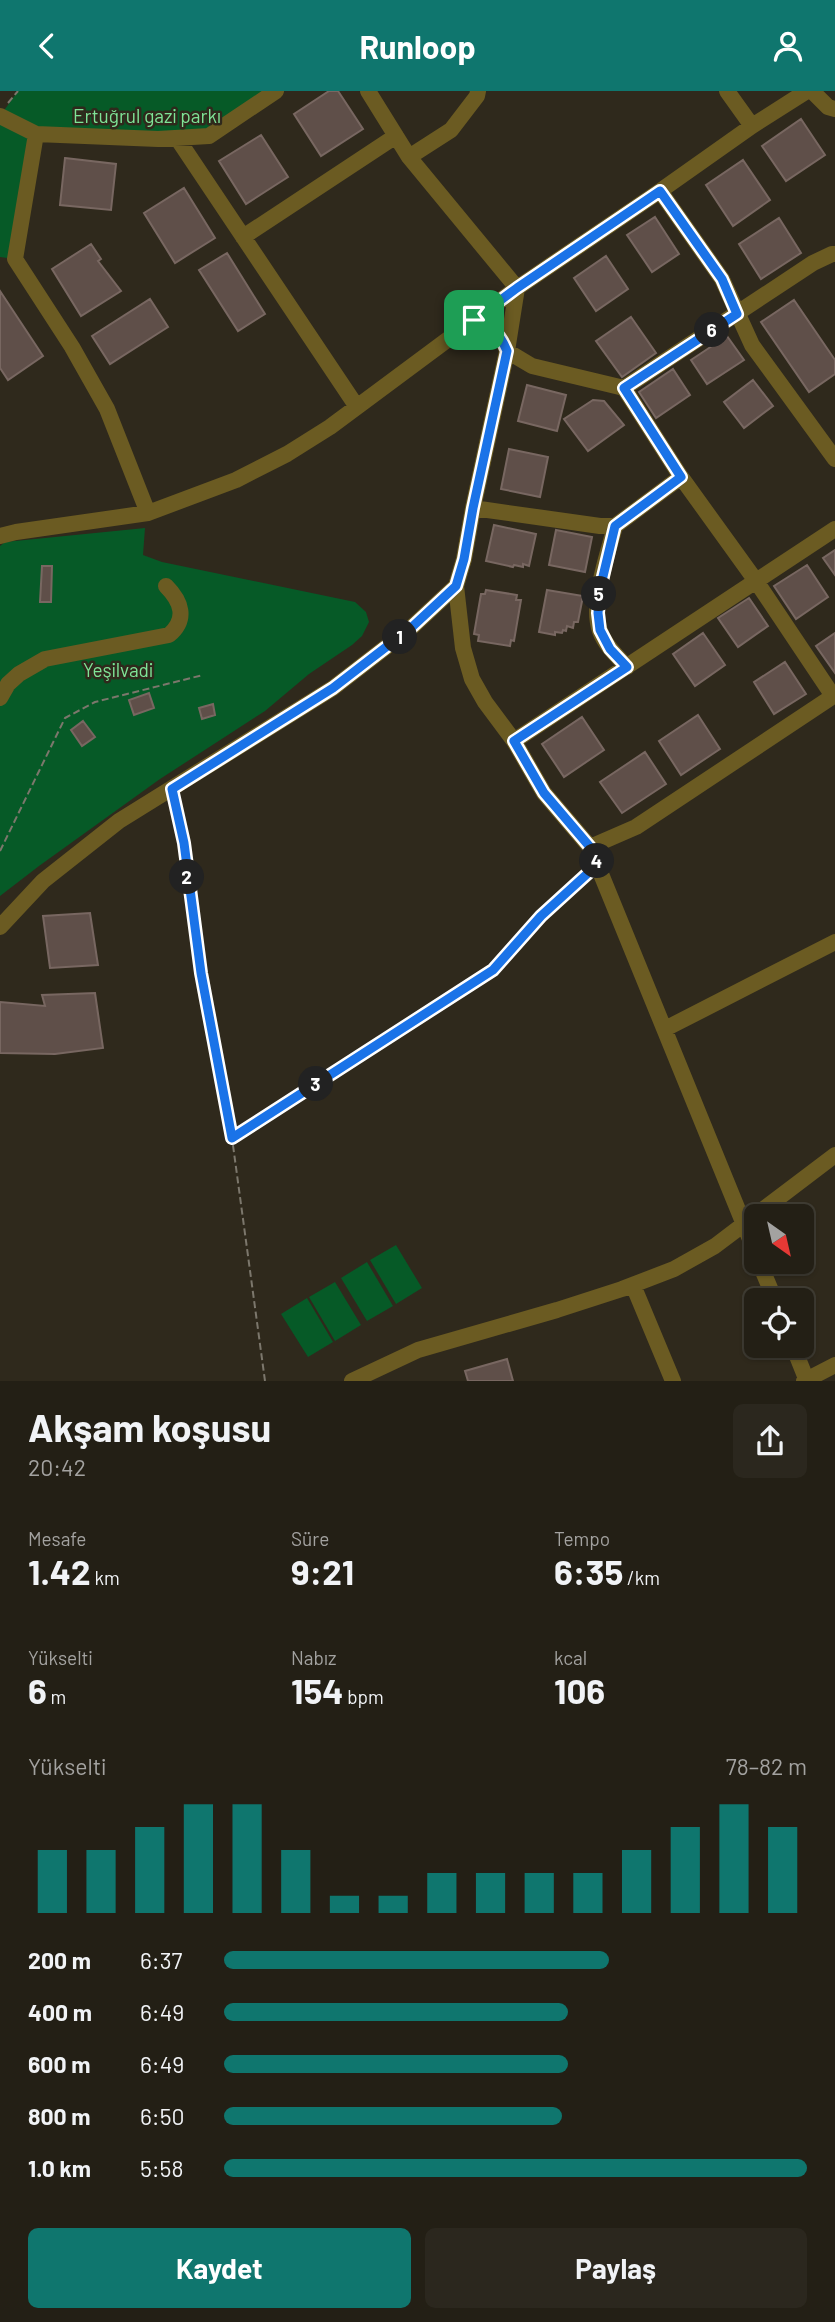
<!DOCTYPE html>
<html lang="tr">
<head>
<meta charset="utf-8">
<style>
  :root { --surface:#231f15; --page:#2b271e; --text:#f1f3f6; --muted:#a3a2a0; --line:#403d34; --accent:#0f766e }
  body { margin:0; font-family:Barlow,sans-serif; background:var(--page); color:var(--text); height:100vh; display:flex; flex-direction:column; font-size:26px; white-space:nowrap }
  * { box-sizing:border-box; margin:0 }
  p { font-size:23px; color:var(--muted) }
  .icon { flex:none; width:38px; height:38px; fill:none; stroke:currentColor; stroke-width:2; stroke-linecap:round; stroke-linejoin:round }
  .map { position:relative; height:1290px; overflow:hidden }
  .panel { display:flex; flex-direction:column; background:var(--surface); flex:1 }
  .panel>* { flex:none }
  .needle { width:46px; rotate:146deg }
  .tools { position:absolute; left:744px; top:1113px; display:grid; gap:14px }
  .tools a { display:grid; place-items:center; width:70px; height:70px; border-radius:10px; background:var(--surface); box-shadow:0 2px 5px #0004,0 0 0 2px var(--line); font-size:35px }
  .pin { position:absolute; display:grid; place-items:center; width:60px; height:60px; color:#fff; margin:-30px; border-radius:14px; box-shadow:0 4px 10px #0006 }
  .km { position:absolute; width:35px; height:35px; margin:-18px; border-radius:50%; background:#222; color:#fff; font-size:19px; line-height:35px; text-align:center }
  .round { display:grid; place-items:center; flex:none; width:74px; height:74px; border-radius:10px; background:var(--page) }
  .summary { display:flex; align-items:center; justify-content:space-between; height:119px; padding:0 28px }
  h1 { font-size:38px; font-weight:700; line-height:52px }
  .metrics { display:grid; grid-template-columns:repeat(3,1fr); gap:10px; height:119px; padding:7px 28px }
  .metrics div { display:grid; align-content:center }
  .metrics b { font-size:35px; font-weight:700 }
  .metrics small { font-size:19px; font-weight:400 }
  .metrics p { font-size:19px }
  .chart { height:196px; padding:14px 28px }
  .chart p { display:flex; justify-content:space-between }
  .chart svg { width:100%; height:126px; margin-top:7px; stroke:var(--accent); stroke-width:6 }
  .cta { display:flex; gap:14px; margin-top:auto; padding:14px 28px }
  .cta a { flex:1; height:80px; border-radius:10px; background:var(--accent); color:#fff; font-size:28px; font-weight:700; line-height:80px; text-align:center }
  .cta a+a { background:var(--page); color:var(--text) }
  ul { padding:0 28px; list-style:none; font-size:23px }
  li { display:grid; grid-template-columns:112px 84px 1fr; align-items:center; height:52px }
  li i { height:18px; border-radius:9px; background:var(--accent) }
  header { display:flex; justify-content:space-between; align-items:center; height:91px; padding:0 28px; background:var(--accent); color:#fff; font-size:32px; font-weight:700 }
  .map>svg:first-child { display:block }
  .green { fill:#065a27 }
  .building { fill:#5f4f49; stroke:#786761; stroke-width:2 }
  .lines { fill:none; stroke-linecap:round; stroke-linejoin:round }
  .path { stroke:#7c776c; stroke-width:2; stroke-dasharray:7 3.5; stroke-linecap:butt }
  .minor { stroke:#6b5b22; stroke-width:16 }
  .route-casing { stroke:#fff; stroke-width:14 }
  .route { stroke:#1a73e8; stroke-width:9 }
  .labels { text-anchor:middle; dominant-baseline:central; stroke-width:5; stroke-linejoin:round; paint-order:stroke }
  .park-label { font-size:19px; fill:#7fe497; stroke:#2f291c }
</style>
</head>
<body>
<header><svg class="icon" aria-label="back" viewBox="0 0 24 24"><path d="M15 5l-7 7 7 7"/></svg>Runloop<svg class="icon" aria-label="person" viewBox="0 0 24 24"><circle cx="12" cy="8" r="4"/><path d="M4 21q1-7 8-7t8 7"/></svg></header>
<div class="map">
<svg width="835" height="1290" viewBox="0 0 835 1290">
  <rect width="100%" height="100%" fill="#2f291c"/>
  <path class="green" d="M18,0H276L209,45L37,43L15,168L0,166V25Z
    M145,437L143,464L162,471L355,511L366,521L369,531L362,545L352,554L309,583L265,620L160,688L39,775L0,805V455L5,451Z
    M396,1154L422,1197L396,1213L370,1169Z
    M367,1171L393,1215L367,1230L341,1187Z
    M335,1191L361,1234L335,1250L309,1206Z
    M307,1207L333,1251L308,1266L281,1223Z"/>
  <path class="building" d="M329,0H338L363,38L321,65L294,23Z
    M801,28L825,64L786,90L762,55Z
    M261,44L288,86L246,113L219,70Z
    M65,67L116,73L111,119L60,114Z
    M743,69L770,109L733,135L706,94Z
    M184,97L215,147L175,172L144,122Z
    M655,126L679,163L652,181L627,144Z
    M779,127L801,162L761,188L739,153Z
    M91,153L101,168L98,170L121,200L81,225L52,178Z
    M227,162L265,223L238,240L199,179Z
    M606,165L628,198L596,220L574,187Z
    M0,200L43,265L8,289L0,277Z
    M150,208L168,236L110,273L92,245Z
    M794,209L835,269V283L809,301L761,231Z
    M631,226L656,262L622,286L596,250Z
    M727,245L744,269L707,293L691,269Z
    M673,278L690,304L656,327L639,301Z
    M753,289L773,315L744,337L724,311Z
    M527,294L566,304L557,340L518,330Z
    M593,309L604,310L624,334L588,360L564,328Z
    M509,358L548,366L540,406L501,398Z
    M494,434L536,443L529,475L523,473V476L514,474L513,476L486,470Z
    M556,439L592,446L585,481L549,474Z
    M835,459V484L823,467Z
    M807,474L828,506L796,528L774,495Z
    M42,475H52L51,511H40Z
    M486,499L517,504L516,509H521L514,550L511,549L510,555L478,550L479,544L474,543L481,503H485Z
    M547,499L583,505L578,531H574L573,537L567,535L566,540L563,539L562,542L555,541V544L539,541Z
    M749,507L768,535L738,556L718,527Z
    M703,542L725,574L695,595L673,563Z
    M835,542V582L816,555Z
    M785,571L806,603L774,623L754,591Z
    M149,602L154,617L134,624L129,609Z
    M213,613L215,624L202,628L199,617Z
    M698,624L720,658L681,684L659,650Z
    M582,626L604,659L564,686L542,653Z
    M83,630L95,646L82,655L71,639Z
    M645,661L666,693L622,722L600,691Z
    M90,822L98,874L50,877L43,825Z
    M95,902L103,957L55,963L0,962V911L45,915L42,904Z
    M507,1268L513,1290H468L465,1280Z"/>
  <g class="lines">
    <path class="path" d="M8,12L18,0
      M175,713L184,752L201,882L232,1046
      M0,760L65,627L95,611L203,584
      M265,1290L232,1047L493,879L541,825L585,785"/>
    <path class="minor" d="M368,0L409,66L517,197L507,260L473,417L464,468L456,495L463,557L472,588L485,611L514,650L544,702L590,756L636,736L835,604
      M727,0L752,35
      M812,0L828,16L835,18
      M0,25L36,43L158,48L209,45L276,0
      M36,43L15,168L72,256L107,318L148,422
      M177,47L357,316
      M409,66L451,39L477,5L478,0
      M660,100L722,188L752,254L835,368
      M243,146L396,45
      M474,229L491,236L503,249L507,260L532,275L624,297L813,172L832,163H835
      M473,417L600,435H615L681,386
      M615,435C608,463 590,512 600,540C605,554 617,565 627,576
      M0,445L16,441L148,422L236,389L287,363L330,336L517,197L660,100L752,35L807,0
      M833,605L756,490L835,438
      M0,607L8,593L19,583L45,568L169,544C188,528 181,510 166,495
      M514,650L756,490L681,386L624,297
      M590,756L756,1163
      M0,836L43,790L119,730L333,597L412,536L456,495
      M665,938L835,851
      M759,1171L775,1209
      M633,1194L673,1290
      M793,1255L807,1290
      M352,1290L418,1259L557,1219L622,1198L674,1178L715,1155L835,1064
      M804,1290L835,1274"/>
  </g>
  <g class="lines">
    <defs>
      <path id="route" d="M660,100L722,188L737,223L624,297L681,386L615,435L600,498L598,522L600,539L610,558L627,576L514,650L544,702L590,756L598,773L541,825L493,879L232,1047L201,882L184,752L172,698L333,597L412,536L456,495L464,468L473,417L507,260C500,243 492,235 474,229L517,197Z"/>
    </defs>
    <use href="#route" class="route-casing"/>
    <use href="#route" class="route"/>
  </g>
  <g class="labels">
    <g class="park-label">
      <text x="147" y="24">Ertuğrul gazi parkı</text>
      <text x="118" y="578">Yeşilvadi</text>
    </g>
  </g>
</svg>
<div class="tools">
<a><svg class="needle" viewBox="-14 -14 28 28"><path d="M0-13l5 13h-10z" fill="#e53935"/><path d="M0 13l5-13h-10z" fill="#a3a2a0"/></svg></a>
<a><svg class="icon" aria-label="locate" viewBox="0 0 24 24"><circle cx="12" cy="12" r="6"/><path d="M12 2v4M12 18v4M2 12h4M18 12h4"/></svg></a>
</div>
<div class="pin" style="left:474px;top:229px;background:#1e9e55"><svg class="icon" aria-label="arrive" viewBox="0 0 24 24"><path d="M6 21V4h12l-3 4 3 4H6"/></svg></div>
<b class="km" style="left:400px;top:546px">1</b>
<b class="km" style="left:187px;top:786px">2</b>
<b class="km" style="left:316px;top:993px">3</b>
<b class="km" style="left:597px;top:770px">4</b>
<b class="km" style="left:599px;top:503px">5</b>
<b class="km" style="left:712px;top:239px">6</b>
</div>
<section class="panel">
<div class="summary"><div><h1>Akşam koşusu</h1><p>20:42</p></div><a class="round"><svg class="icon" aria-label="share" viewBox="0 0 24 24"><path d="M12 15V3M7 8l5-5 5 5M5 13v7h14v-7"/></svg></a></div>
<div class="metrics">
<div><p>Mesafe</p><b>1.42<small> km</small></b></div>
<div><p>Süre</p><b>9:21</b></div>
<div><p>Tempo</p><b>6:35<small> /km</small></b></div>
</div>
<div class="metrics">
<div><p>Yükselti</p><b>6<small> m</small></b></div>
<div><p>Nabız</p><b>154<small> bpm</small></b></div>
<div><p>kcal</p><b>106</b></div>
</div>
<div class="chart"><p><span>Yükselti</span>78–82 m</p>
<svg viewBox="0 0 160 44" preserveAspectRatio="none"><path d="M5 44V22M15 44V22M25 44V14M35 44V6M45 44V6M55 44V22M65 44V38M75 44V38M85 44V30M95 44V30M105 44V30M115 44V30M125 44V22M135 44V14M145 44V6M155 44V14"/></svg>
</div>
<ul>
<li><b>200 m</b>6:37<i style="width:66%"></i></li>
<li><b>400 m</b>6:49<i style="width:59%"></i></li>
<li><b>600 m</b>6:49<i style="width:59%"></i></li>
<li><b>800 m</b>6:50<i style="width:58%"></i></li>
<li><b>1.0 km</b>5:58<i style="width:100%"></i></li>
</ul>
<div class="cta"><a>Kaydet</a><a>Paylaş</a></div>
</section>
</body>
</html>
